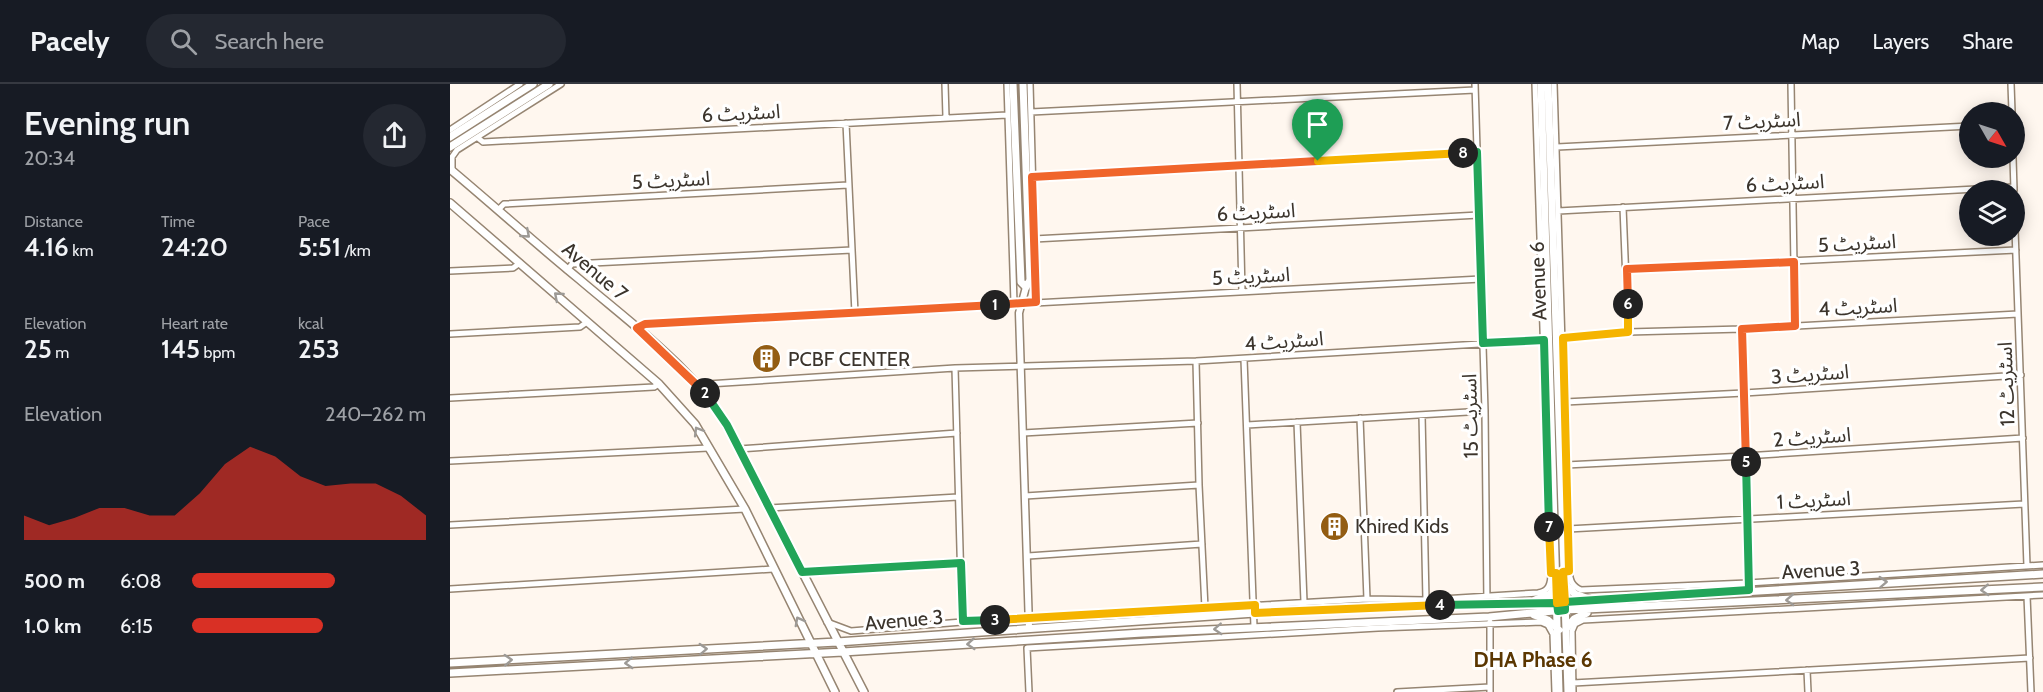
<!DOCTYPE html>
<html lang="en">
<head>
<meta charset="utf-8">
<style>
  :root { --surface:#171b24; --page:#242831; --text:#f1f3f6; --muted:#9ea1a6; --line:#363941; --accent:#d93025 }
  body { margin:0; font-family:Cabin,"Noto Sans Arabic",sans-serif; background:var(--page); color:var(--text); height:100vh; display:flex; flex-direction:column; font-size:22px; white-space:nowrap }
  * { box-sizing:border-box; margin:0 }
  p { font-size:20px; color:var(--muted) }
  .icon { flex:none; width:33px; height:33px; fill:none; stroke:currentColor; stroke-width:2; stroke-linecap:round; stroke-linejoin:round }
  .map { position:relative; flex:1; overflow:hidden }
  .sheet { display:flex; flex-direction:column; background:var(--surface); width:450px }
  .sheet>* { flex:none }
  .needle { width:39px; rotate:129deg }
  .buttons { position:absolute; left:1509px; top:18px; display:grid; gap:12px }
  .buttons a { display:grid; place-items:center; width:66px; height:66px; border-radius:50%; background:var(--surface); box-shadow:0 3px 15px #0003; font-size:30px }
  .pin { position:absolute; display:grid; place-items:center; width:51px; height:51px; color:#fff; margin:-62px -26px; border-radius:50% 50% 50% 0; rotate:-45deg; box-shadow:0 0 6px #0007 }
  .pin .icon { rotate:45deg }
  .km { position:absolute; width:30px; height:30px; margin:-15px; border-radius:50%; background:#222; color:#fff; font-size:16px; line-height:30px; text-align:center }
  .round { display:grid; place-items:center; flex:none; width:63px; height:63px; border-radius:32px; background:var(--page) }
  .summary { display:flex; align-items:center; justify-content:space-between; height:102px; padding:0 24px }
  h1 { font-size:33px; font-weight:600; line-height:45px }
  .stats { display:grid; grid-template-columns:repeat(3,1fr); gap:9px; height:102px; padding:6px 24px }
  .stats div { display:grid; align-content:center }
  .stats b { font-size:26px; font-weight:600 }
  .stats small { font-size:16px; font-weight:400 }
  .stats p { font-size:16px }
  .chart { height:168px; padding:12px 24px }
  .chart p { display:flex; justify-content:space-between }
  .chart svg { width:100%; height:108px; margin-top:6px; fill:var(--accent); opacity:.7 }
  ul { padding:0 24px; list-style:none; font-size:20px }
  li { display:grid; grid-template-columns:96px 72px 1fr; align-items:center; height:45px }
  li i { height:15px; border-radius:8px; background:var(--accent) }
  header { display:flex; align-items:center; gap:36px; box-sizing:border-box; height:84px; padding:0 30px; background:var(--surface); border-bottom:2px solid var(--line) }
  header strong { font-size:28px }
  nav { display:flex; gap:33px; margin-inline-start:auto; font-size:21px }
  .search { width:420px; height:54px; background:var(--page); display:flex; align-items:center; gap:15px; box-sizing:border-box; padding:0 21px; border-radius:33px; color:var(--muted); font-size:22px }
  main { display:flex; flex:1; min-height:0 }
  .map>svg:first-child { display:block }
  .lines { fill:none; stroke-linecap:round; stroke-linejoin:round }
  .minor-casing { stroke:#968572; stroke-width:8 }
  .tertiary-casing { stroke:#968572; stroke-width:9 }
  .secondary-casing { stroke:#968572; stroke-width:10 }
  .minor { stroke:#fff; stroke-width:5 }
  .tertiary { stroke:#fff; stroke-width:6 }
  .secondary { stroke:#fff; stroke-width:7 }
  .oneway { stroke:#9d9a96 }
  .split-1-casing { stroke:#fff; stroke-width:12 }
  .split-2-casing { stroke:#fff; stroke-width:12 }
  .split-3-casing { stroke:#fff; stroke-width:12 }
  .split-4-casing { stroke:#fff; stroke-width:12 }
  .split-5-casing { stroke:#fff; stroke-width:12 }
  .split-6-casing { stroke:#fff; stroke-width:12 }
  .split-7-casing { stroke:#fff; stroke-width:12 }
  .split-8-casing { stroke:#fff; stroke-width:12 }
  .split-9-casing { stroke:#fff; stroke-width:12 }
  .split-1 { stroke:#f0652b; stroke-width:8 }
  .split-2 { stroke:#f0652b; stroke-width:8 }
  .split-3 { stroke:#22a559; stroke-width:8 }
  .split-4 { stroke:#f5b400; stroke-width:8 }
  .split-5 { stroke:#22a559; stroke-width:8 }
  .split-6 { stroke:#f0652b; stroke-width:8 }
  .split-7 { stroke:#f5b400; stroke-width:8 }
  .split-8 { stroke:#22a559; stroke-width:8 }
  .split-9 { stroke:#f5b400; stroke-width:8 }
  .labels { text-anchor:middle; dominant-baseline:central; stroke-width:6; stroke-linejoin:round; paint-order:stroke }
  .street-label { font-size:20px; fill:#3b342c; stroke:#fff }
  .poi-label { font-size:20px; fill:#3b342c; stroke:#fff; text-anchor:start }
  .neighbourhood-label { font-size:21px; font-weight:bold; fill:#5b3702; stroke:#fff }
</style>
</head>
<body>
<header>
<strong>Pacely</strong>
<div class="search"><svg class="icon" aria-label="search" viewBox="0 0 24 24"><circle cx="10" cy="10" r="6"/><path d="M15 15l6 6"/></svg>Search here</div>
<nav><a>Map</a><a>Layers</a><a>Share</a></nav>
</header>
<main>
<section class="sheet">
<div class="summary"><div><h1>Evening run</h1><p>20:34</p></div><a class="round"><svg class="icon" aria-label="share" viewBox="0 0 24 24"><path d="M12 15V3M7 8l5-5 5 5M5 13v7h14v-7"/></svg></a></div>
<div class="stats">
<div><p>Distance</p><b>4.16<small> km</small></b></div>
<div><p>Time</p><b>24:20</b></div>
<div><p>Pace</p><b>5:51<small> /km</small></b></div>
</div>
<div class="stats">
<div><p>Elevation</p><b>25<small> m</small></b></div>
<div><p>Heart rate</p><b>145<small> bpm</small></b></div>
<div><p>kcal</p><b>253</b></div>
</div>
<div class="chart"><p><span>Elevation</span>240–262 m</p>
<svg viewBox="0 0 160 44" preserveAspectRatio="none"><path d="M0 44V34L10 38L20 35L30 31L40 31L50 34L60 34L70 25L80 13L90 6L100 10L110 18L120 22L130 21L140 21L150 26L160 34V44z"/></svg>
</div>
<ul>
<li><b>500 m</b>6:08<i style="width:61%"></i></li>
<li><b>1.0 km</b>6:15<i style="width:56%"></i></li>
</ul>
</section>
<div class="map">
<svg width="1593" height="608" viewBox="0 0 1593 608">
  <rect width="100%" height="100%" fill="#fff7ef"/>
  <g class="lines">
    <defs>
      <path id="minor" d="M495,0L496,33
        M557,0L564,219
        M580,0L586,218
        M787,0L792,208
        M1025,0L1035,327L1037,520
        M1104,0L1119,487C1120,497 1122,502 1131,506L1298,499L1593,481
        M1341,0L1345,242
        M1561,0L1562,28
        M581,28L1025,6
        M396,39L405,229
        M0,46L70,0
        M28,54L33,58L557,31
        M1107,63L1520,42
        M1563,74L1564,106
        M2,87V73L7,66L111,0
        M582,93L1027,68
        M1564,117L1577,482
        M1173,123L1178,248
        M48,126L54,120L398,101
        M1108,127L1564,103
        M584,155L1029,131
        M1177,185L1566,166
        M117,186L122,180L402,166
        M0,187L63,184L70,179
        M187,245L194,240L1031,195
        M1292,245L1299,506
        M0,250L130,243L137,238
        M1111,254L1178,248L1292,245L1568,230
        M794,275L804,543
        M746,277L749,401L755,524
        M505,284L512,538
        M251,305L258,300L505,284L746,277L1096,256
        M0,314L204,303L209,300
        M1115,318L1294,309L1571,291
        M972,331L976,516
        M910,334L917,515
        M847,338L854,518
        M797,341L1035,327
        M573,349L748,339
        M289,365L507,349
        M0,377L258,364
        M1116,381L1295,372L1573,354
        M575,412L749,401
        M319,424L508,413
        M0,441L295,425
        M1118,445L1574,420
        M578,472L752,460
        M352,488L511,479
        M0,505L323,485
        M1577,512L1581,608
        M377,538L401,547L512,538L917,515L976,516L1088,509C1099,507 1101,500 1101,489L1085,0
        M1040,538V608
        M1357,586L1358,608
        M1123,599L1580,574
        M579,608L577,564L928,544L1091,538L1098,541L1103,550L1105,608
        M947,608L1040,603
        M1123,608L1122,547L1125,540L1133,536L1593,511"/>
      <path id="tertiary" d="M576,203L569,229L579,543"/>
      <path id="secondary" d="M563,0L571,198L576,203L580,196L573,0
        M1091,0L1109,608
        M1098,0L1118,608
        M0,53L83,0
        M0,63L99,0
        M0,85C43,121 85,159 129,195C184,242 247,286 282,351L414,608
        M0,119L209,300L245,340L295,425L385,608
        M1114,499L1125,510L1139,515
        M1085,516L1100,510L1107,500
        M1084,531L1098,536L1109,546
        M1116,545L1124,535L1137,529
        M0,579L387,558L805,529L977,521L1107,519L1593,490
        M0,589L393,568L692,549L1039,533L1115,526L1593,503"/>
    </defs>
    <use href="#minor" class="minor-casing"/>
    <use href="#tertiary" class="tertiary-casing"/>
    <use href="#secondary" class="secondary-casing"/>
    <use href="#minor" class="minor"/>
    <use href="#tertiary" class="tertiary"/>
    <use href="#secondary" class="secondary"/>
  </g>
  <defs><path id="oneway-chevron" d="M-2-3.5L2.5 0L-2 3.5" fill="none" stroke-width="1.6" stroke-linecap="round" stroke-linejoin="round" transform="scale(1.5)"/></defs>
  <g class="oneway">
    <use href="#oneway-chevron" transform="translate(76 150) rotate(41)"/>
    <use href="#oneway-chevron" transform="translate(108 212) rotate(-139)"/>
    <use href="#oneway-chevron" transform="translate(248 347) rotate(-121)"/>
    <use href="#oneway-chevron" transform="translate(1433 498) rotate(-3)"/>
    <use href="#oneway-chevron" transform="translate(1535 506) rotate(177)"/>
    <use href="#oneway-chevron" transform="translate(1340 516) rotate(177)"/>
    <use href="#oneway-chevron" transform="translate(349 537) rotate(-118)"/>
    <use href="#oneway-chevron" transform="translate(768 545) rotate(177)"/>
    <use href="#oneway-chevron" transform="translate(521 560) rotate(176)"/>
    <use href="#oneway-chevron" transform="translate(253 565) rotate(-3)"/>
    <use href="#oneway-chevron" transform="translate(58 576) rotate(-3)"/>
    <use href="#oneway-chevron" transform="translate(179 579) rotate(177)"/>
  </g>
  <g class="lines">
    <defs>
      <path id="split-1" d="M545,221L586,218L582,93L868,77"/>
      <path id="split-2" d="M255,309L187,244L195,240L545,221"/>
      <path id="split-3" d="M255,309L277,341L352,488L511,479L513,537L545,536"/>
      <path id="split-4" d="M545,536L805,521V529L990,521"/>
      <path id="split-5" d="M990,521L1107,519L1108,527L1115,526V518L1299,506L1296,378"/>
      <path id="split-6" d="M1178,220L1177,185L1344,178L1345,242L1292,245L1296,378"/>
      <path id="split-7" d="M1099,443L1101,489H1106L1107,519L1115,518L1113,488L1119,487L1113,254L1178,248V220"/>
      <path id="split-8" d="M1013,69L1027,68L1033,259L1094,256L1099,443"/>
      <path id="split-9" d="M868,77L1013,69"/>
    </defs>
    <use href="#split-1" class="split-1-casing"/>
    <use href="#split-2" class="split-2-casing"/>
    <use href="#split-3" class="split-3-casing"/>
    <use href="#split-4" class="split-4-casing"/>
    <use href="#split-5" class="split-5-casing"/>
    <use href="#split-6" class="split-6-casing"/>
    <use href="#split-7" class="split-7-casing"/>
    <use href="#split-8" class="split-8-casing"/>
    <use href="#split-9" class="split-9-casing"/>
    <use href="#split-1" class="split-1"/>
    <use href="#split-2" class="split-2"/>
    <use href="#split-3" class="split-3"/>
    <use href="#split-4" class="split-4"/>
    <use href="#split-5" class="split-5"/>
    <use href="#split-6" class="split-6"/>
    <use href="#split-7" class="split-7"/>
    <use href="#split-8" class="split-8"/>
    <use href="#split-9" class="split-9"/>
  </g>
  <defs>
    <symbol id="building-disc" viewBox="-11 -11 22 22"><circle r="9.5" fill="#935d13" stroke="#fff"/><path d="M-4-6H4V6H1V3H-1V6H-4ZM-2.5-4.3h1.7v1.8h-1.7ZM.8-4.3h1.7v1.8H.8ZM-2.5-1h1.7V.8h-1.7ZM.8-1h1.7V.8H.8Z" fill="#fff"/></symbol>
  </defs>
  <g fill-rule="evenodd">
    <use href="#building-disc" x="300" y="258" width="33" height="33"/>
    <use href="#building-disc" x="868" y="426" width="33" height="33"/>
  </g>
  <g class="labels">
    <g class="street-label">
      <text transform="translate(291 29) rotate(-3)">اسٹریٹ 6</text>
      <text transform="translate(1312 37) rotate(-3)">اسٹریٹ 7</text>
      <text transform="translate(221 96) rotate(-3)">اسٹریٹ 5</text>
      <text transform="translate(1335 99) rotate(-3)">اسٹریٹ 6</text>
      <text transform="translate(806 128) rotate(-3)">اسٹریٹ 6</text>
      <text transform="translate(1407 159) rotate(-3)">اسٹریٹ 5</text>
      <text transform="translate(145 187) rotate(40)">Avenue 7</text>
      <text transform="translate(801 192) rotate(-3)">اسٹریٹ 5</text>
      <text transform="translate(1088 197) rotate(-92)">Avenue 6</text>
      <text transform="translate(1408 223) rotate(-3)">اسٹریٹ 4</text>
      <text transform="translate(834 257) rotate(-4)">اسٹریٹ 4</text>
      <text transform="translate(1360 290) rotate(-4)">اسٹریٹ 3</text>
      <text transform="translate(1556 300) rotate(-92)">اسٹریٹ 12</text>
      <text transform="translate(1020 332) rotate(-91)">اسٹریٹ 15</text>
      <text transform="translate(1362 353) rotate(-4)">اسٹریٹ 2</text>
      <text transform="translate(1364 416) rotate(-3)">اسٹریٹ 1</text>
      <text transform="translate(1371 486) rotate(-3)">Avenue 3</text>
      <text transform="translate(454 536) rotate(-5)">Avenue 3</text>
    </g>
    <g class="poi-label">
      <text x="338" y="275">PCBF CENTER</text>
      <text x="905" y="442">Khired Kids</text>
    </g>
    <g class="neighbourhood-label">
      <text x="1083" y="575">DHA Phase 6</text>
    </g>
  </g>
</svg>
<div class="buttons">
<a><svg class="needle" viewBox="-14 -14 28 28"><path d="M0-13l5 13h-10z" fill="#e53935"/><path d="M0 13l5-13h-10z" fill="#9ea1a6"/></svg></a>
<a><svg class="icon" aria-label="layers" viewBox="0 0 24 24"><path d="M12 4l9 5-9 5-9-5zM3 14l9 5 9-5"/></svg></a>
</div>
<div class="pin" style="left:868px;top:77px;background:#1e9e55"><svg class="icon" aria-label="arrive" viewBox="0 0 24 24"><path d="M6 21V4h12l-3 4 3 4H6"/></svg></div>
<b class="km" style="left:545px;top:221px">1</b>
<b class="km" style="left:255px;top:309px">2</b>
<b class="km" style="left:545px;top:536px">3</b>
<b class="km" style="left:990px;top:521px">4</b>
<b class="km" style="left:1296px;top:378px">5</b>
<b class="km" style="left:1178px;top:220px">6</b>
<b class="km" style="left:1099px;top:443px">7</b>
<b class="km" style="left:1013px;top:69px">8</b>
</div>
</main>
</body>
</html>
